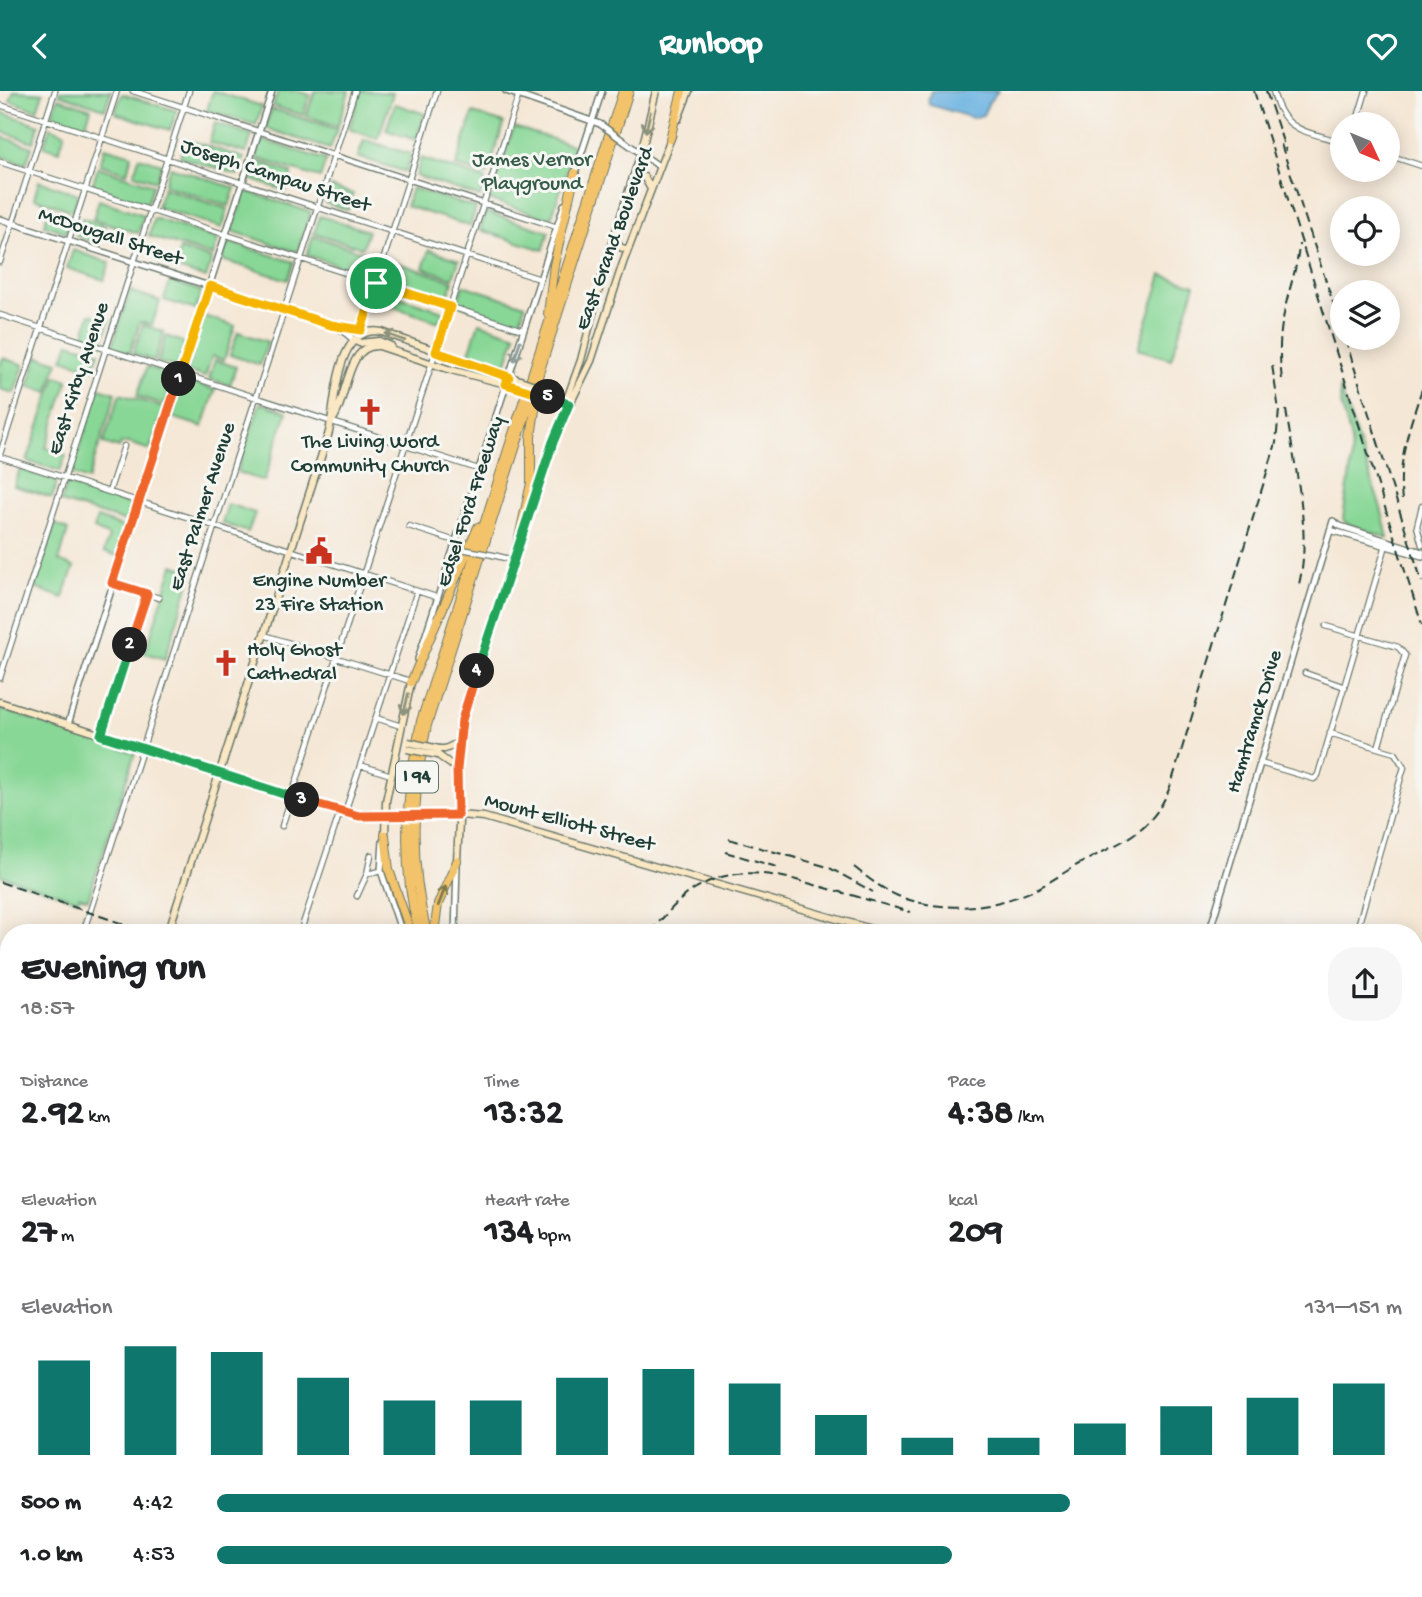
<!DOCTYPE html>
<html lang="en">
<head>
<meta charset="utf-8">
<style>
  :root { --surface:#fff; --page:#f6f6f6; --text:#202124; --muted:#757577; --accent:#0f766e }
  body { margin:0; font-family:"Gochi Hand",sans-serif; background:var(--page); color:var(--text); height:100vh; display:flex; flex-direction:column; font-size:26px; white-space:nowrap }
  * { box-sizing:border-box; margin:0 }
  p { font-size:23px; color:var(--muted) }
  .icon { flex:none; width:38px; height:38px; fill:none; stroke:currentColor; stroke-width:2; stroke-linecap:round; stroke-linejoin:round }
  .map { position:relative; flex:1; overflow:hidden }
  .sheet { position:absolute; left:0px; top:833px; width:1423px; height:674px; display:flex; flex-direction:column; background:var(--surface); border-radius:28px 28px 0 0; box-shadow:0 4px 18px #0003 }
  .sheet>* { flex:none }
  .needle { width:46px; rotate:134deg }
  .buttons { position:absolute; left:1330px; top:21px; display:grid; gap:14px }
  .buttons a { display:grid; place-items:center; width:70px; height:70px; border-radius:50%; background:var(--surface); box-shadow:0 4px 18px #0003; font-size:35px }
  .pin { position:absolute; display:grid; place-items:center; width:60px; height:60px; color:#fff; margin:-30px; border:4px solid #fff; border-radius:50%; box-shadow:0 2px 7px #0007 }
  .km { position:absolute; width:35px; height:35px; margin:-18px; border-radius:50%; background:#222; color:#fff; font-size:19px; line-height:35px; text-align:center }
  .round { display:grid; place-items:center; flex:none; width:74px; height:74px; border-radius:28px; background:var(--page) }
  .head { display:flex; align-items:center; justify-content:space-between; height:119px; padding:0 21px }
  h1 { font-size:38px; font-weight:800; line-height:52px }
  .figures { display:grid; grid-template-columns:repeat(3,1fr); gap:10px; height:119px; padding:7px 21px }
  .figures div { display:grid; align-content:center }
  .figures b { font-size:35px; font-weight:800 }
  .figures small { font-size:19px; font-weight:400 }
  .figures p { font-size:19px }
  .chart { height:196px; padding:14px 21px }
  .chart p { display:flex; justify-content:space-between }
  .chart svg { width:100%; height:126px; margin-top:7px; stroke:var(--accent); stroke-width:6 }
  ul { padding:0 21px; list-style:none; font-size:23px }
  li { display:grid; grid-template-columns:112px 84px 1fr; align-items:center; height:52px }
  li i { height:18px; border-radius:9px; background:var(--accent) }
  header { display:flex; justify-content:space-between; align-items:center; height:91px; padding:0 21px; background:var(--accent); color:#fff; font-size:32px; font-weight:800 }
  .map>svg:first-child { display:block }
  .green { fill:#88d796; stroke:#548a65; stroke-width:2 }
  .water { fill:#68b0e0; stroke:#44768a; stroke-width:2 }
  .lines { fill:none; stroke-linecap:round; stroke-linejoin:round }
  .minor-casing { stroke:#6a786c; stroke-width:7 }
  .tertiary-casing { stroke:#6a786c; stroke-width:8 }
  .secondary-casing { stroke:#6a786c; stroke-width:9 }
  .motorway-casing { stroke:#6a786c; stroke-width:10 }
  .minor { stroke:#fff; stroke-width:4.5 }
  .tertiary { stroke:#fff; stroke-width:5 }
  .secondary { stroke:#fae7c3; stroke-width:6 }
  .motorway { stroke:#f2c36a; stroke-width:8 }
  .rail { stroke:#1f3d34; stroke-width:2; stroke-dasharray:10 5; stroke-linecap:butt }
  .minor-bridge-casing { stroke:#6a786c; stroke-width:7; stroke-linecap:butt }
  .tertiary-bridge-casing { stroke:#6a786c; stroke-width:8; stroke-linecap:butt }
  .secondary-bridge-casing { stroke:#6a786c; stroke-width:9; stroke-linecap:butt }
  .minor-bridge { stroke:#fff; stroke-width:4.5 }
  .tertiary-bridge { stroke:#fff; stroke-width:5 }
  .secondary-bridge { stroke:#fae7c3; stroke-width:6 }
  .oneway { stroke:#8c927c }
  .oneway2 { stroke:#8f9e9a }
  .oneway3 { stroke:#7e794c }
  .split-1-casing { stroke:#fff; stroke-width:14 }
  .split-2-casing { stroke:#fff; stroke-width:14 }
  .split-3-casing { stroke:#fff; stroke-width:14 }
  .split-4-casing { stroke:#fff; stroke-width:14 }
  .split-5-casing { stroke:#fff; stroke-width:14 }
  .split-6-casing { stroke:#fff; stroke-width:14 }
  .split-1 { stroke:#f5b400; stroke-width:9 }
  .split-2 { stroke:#f0652b; stroke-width:9 }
  .split-3 { stroke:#22a559; stroke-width:9 }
  .split-4 { stroke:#f0652b; stroke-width:9 }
  .split-5 { stroke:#22a559; stroke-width:9 }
  .split-6 { stroke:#f5b400; stroke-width:9 }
  .labels { text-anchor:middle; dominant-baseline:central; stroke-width:6; stroke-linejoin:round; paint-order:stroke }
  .shield { fill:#f6f6f2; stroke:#60746d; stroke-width:2 }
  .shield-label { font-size:19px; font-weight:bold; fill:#1f3d34 }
  .park-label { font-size:21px; fill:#345c48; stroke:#f6f6f2 }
  .street-label { font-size:21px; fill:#1f3d34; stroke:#f6f6f2 }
  .poi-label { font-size:21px; fill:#1f3d34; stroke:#f6f6f2 }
</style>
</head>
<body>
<header><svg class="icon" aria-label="back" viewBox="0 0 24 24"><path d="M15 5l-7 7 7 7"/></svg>Runloop<svg class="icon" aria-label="heart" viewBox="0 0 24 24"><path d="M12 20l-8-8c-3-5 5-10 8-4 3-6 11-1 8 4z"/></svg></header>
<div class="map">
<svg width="1422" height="1506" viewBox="0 0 1422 1506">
  <rect width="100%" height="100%" fill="#f6f6f2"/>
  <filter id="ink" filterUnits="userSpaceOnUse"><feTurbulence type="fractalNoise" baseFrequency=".0143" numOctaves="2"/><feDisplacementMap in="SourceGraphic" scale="14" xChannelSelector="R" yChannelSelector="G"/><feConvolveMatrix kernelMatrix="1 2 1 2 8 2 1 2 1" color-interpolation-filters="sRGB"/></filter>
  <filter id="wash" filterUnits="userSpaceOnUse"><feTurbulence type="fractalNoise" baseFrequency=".00686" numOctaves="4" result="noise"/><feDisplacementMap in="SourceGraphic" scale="28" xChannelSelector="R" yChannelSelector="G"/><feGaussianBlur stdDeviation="1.57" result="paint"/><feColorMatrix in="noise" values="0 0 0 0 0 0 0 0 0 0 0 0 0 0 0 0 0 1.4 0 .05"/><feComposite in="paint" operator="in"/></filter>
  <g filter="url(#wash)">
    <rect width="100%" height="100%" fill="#f5e7d5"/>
    <path class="green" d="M14,0L43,2L37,19L10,10Z
      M60,0H111L105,18L59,3Z
      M213,0L262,15L256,34L207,19Z
      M278,0H297L310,4L303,24L273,15Z
      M315,0H349L338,35L306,25Z
      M361,0L393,2L378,48L349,38Z
      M122,3L177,20L170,39L115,22Z
      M58,7L91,18L85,35L52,24Z
      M395,13L425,23L416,49L386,39Z
      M272,18L337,38L330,58L265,37Z
      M0,21L39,34L33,51L0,40Z
      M473,22L504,32L487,84L456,75Z
      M215,32L252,44L246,62L209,51Z
      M50,36L65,42L59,60L44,55Z
      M514,36L575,55L551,128L490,109Z
      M0,45L32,56L26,73L0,65Z
      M185,48L244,67L238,84L180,66Z
      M262,49L326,69L320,87L256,67Z
      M364,49L411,63L406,81L358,66Z
      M105,56L132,64L127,82L100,73Z
      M139,66L162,73L156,90L134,83Z
      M421,67L485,88L480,106L416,85Z
      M256,70L292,82L286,100L250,88Z
      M98,76L153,94L147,113L92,95Z
      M170,76L235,97L229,115L164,94Z
      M39,90L78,103L73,120L34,107Z
      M331,96L353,103L348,119L325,112Z
      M163,97L228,118L222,137L157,116Z
      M412,97L476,117L470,135L406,115Z
      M245,100L311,121L297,161L232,140Z
      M99,109L144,124L138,142L93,128Z
      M49,117L71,124L66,141L44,134Z
      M486,121L549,141L543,159L480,139Z
      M320,125L368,140L362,157L314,142Z
      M82,127L105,135L99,153L76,145Z
      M154,127L218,148L213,165L149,145Z
      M313,145L377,166L371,185L307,164Z
      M228,151L294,171L288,189L222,169Z
      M180,158L212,168L206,187L174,177Z
      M73,159L110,172L104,189L67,177Z
      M429,159L459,169L453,187L423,177Z
      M389,169L453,190L447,209L383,188Z
      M1162,184L1195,194L1171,268L1138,258Z
      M170,190L201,200L196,219L164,209Z
      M463,194L525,214L519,233L457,213Z
      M130,200L160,210L152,234L140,231L130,262L112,256Z
      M380,200L443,220L439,231L376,210Z
      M90,223L110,229L102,253L83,247Z
      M204,225L235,235L224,269L212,265L205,286L187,280Z
      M479,232L516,244L505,277L468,265Z
      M143,234L164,241L155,270L133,263Z
      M238,241L268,251L260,274L230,264Z
      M166,245L185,252L177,277L158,271Z
      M69,252L99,261L93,278L63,268Z
      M38,265L58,271L48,301L28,295Z
      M3,267L24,274L14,302L0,298V275Z
      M215,269L236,276L230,294L209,288Z
      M147,276L175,285L165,314L137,305Z
      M56,285L68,289L46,357L66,364L60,380L27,370Z
      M184,289L215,299L203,336L172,326Z
      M99,297L116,302L88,389L71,383Z
      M1340,297L1381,417L1388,447L1346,432L1343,428C1346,402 1353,377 1351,351C1349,333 1338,315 1340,297Z
      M120,303L164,317L150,359L129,352L121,353L119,357L103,352Z
      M260,312L287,321L264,390L237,381Z
      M20,378L57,390L52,407L14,395Z
      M67,393L132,414L127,431L61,411Z
      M228,413L255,422L248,441L222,432Z
      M97,427L126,437L117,465L104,461L109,445L94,438Z
      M55,433L68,439L59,470L74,476L63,507L35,497Z
      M173,474L193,480L165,568L145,562Z
      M0,618L135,662L88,808L79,805L78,809L0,784Z
      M0,920L9,923V969L0,966Z
      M1422,1144V1197L1414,1205V1153Z"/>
    <path class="water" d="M931,0H998L989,11L983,24L973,27L930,14L928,9Z"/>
  </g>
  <g filter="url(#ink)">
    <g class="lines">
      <defs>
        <path id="minor" d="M133,0L557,136
          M1273,0C1283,42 1306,40 1342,51
          M0,14L540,188
          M1356,33L1366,0
          M1388,64L1422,75
          M0,71L523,239
          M0,171L55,0
          M0,224L478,378
          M361,239L437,0
          M0,363L117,0
          M0,366L436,506
          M109,401L124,355
          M1422,415L1417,435L1422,454
          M409,435L455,450
          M493,464L513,469
          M113,492L159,507
          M1326,535L1398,556L1405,564L1378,657L1330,642
          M264,544L410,590
          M1305,582L1345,596
          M0,587L189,0
          M376,627L401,635
          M101,644L147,503
          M1260,672L1314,688L1318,684L1386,454
          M360,674L391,684
          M282,735L520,0
          M367,783L371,764
          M357,805L367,783L381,780
          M83,842L355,0
          M300,842L338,727L346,718L417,500
          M1356,842L1404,676L1395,662L1378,657
          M0,914L9,917
          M1414,931L1422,922
          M0,971L9,974
          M1414,971L1422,963
          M0,1027L9,1030
          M0,1096L9,1069
          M1414,1096L1422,1104L1414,1112
          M0,1185L9,1188
          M0,1244L9,1247
          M1414,1244L1422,1235
          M1414,1249L1422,1256
          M0,1304L9,1307
          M1414,1320L1422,1311
          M0,1371L9,1341
          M1414,1393L1422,1384
          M1414,1469L1422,1460
          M395,1498L419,1506
          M501,1498L509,1506
          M578,1498L587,1506
          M666,1498L679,1506
          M1321,1498L1330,1506
          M41,1506L43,1498
          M560,1506L568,1498
          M714,1506L721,1498
          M1006,1506L1013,1498
          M1380,1506L1388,1498"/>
        <path id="tertiary" d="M506,0L600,33
          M625,51L660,76
          M574,85L602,0
          M0,128L331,234L343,240L354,249
          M338,235L370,240
          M525,435L556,341L570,313
          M1330,439L1422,465
          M418,568L564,114
          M68,633L272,0
          M383,750L381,780L402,842
          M455,842L457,775
          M1209,842L1333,430L1340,435L1422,461
          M320,1506L323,1498
          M428,1506L430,1498"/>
        <path id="secondary" d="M678,28L689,0
          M633,86H644L651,98
          M614,147L620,156L628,159
          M354,249L359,252L379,250L391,255
          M568,305L581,269L606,171L641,62L656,0
          M552,308L570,313L591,270L623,172L672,44
          M331,331C348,311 345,252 379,255L451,279L518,296
          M0,611L333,719L359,725L386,726
          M439,658H445L460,651
          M438,664L457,678
          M458,724L484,726L885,842
          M385,744L386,710L411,591
          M457,770L459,731L457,678L462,629L516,461
          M168,842L329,341C336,312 335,232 382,241L520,289
          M1414,893L1422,896
          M0,1124L9,1126
          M1414,1432L1422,1440
          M0,1475L9,1477
          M83,1498L112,1506"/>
        <path id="motorway" d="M670,48L682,0
          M548,223L554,174L575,82
          M516,461L531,392V346L537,305
          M411,591L478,436
          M385,744L389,779L411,842
          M419,842C400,771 406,701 421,630L623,0
          M427,842C409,772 412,704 427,634L629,0
          M434,842L438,813L457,770
          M256,1506L262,1498
          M286,1506L289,1498
          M294,1506L297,1498
          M314,1506L315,1498"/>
      </defs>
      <use href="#minor" class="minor-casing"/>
      <use href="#tertiary" class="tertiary-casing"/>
      <use href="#secondary" class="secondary-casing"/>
      <use href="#motorway" class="motorway-casing"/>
      <use href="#minor" class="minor"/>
      <use href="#tertiary" class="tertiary"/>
      <use href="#secondary" class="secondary"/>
      <use href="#motorway" class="motorway"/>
      <path class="rail" d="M1254,0L1422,534
        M1266,0L1286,60
        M1281,53L1342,239
        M1345,247L1422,491
        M1282,288C1279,266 1279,244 1284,223C1288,199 1298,177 1299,153
        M1286,319C1294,375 1313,443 1298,497
        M1402,409C1397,369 1410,334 1422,298
        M729,748L828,776L873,801
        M725,761L777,776
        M854,776C868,787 882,798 898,805C941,822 994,818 1034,799C1052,791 1068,778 1085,770C1127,748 1156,738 1172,690L1276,352L1279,319L1272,274
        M0,791L150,842
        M649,842C664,826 678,808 696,797C741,770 786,786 833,799C859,806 885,814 911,821
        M1295,1498L1304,1506"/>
      <defs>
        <path id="minor-bridge" d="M462,458L493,464"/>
        <path id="tertiary-bridge" d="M600,33L625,51"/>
        <path id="secondary-bridge" d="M520,289L555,301
          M518,296L552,308
          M408,651L439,658
          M407,658L438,664
          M386,726L458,724"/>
      </defs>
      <use href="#minor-bridge" class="minor-bridge-casing"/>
      <use href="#tertiary-bridge" class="tertiary-bridge-casing"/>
      <use href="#secondary-bridge" class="secondary-bridge-casing"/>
      <use href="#minor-bridge" class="minor-bridge"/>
      <use href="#tertiary-bridge" class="tertiary-bridge"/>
      <use href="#secondary-bridge" class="secondary-bridge"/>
    </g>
    <defs><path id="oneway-shaft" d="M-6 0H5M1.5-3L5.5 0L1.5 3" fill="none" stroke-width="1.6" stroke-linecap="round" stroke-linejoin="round" transform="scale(1.75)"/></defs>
    <g class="oneway">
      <use href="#oneway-shaft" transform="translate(648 31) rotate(103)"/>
      <use href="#oneway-shaft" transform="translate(395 246) rotate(-160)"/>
      <use href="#oneway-shaft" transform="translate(406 613) rotate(103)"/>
    </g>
    <use class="oneway2" href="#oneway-shaft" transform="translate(517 260) rotate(108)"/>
    <use class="oneway3" href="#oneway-shaft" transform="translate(442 805) rotate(-69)"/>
  </g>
  <g class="lines" filter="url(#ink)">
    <defs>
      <path id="split-1" d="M179,288L210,195L331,234L361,239L376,192"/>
      <path id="split-2" d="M130,554L147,503L112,492L179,288"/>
      <path id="split-3" d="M130,554L101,644L302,709"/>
      <path id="split-4" d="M302,709L359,725L458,724L457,678L462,629L477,580"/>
      <path id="split-5" d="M477,580L553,351L569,313L548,306"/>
      <path id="split-6" d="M376,192L450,216L436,261L509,286L506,293L548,306"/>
    </defs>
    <use href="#split-1" class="split-1-casing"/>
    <use href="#split-2" class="split-2-casing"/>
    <use href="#split-3" class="split-3-casing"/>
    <use href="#split-4" class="split-4-casing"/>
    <use href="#split-5" class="split-5-casing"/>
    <use href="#split-6" class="split-6-casing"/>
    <use href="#split-1" class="split-1"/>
    <use href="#split-2" class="split-2"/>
    <use href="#split-3" class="split-3"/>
    <use href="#split-4" class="split-4"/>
    <use href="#split-5" class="split-5"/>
    <use href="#split-6" class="split-6"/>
  </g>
  <defs>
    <symbol id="church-bare" viewBox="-9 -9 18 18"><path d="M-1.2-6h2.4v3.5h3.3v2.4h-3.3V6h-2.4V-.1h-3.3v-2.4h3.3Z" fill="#c8321e" stroke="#f6f6f2" stroke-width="2.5" paint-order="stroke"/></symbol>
    <symbol id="civic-bare" viewBox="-9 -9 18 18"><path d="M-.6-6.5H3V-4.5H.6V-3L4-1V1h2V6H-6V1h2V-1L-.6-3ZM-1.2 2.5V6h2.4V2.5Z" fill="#c8321e" stroke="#f6f6f2" stroke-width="2.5" paint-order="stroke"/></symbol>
  </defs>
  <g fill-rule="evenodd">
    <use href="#church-bare" x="351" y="302" width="38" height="38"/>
    <use href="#civic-bare" x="300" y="441" width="38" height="38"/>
    <use href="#church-bare" x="207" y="553" width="38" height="38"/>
  </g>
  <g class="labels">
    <rect class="shield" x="396" y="670.5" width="42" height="31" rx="5"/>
    <g class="shield-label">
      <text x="417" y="686">I 94</text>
    </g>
    <g class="park-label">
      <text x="532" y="70">James Vernor<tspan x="532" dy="24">Playground</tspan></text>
    </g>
    <g class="street-label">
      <text transform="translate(275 86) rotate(18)">Joseph Campau Street</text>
      <text transform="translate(110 147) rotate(18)">McDougall Street</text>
      <text transform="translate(616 148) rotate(-70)">East Grand Boulevard</text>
      <text transform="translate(80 288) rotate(-72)">East Kirby Avenue</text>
      <text transform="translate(472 411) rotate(-72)">Edsel Ford Freeway</text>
      <text transform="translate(204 416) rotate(-72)">East Palmer Avenue</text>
      <text transform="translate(1256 631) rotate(-73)">Hamtramck Drive</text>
      <text transform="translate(569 733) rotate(15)">Mount Elliott Street</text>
    </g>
    <g class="poi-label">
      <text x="370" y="352">The Living Word<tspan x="370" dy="24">Community Church</tspan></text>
      <text x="319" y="491">Engine Number<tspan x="319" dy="24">23 Fire Station</tspan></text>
      <text x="247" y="560" text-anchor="start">Holy Ghost<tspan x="247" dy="24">Cathedral</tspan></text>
    </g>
  </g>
</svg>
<div class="buttons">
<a><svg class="needle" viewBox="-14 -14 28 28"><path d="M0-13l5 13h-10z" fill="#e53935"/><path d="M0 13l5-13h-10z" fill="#757577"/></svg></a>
<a><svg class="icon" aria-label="locate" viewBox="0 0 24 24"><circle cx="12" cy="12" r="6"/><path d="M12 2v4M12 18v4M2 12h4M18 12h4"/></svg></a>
<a><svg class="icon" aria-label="layers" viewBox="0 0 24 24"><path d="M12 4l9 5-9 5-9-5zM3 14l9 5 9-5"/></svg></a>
</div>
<div class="pin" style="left:376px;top:192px;background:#1e9e55"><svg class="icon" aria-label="arrive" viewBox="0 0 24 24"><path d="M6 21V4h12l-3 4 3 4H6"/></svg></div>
<b class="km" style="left:179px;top:288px">1</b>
<b class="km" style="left:130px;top:554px">2</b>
<b class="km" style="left:302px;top:709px">3</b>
<b class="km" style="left:477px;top:580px">4</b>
<b class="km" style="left:548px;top:306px">5</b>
<section class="sheet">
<div class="head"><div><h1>Evening run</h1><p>18:57</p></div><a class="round"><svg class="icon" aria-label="share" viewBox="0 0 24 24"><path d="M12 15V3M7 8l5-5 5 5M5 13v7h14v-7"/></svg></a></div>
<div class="figures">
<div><p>Distance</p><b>2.92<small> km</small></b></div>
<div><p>Time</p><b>13:32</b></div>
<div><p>Pace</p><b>4:38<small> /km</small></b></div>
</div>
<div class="figures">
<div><p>Elevation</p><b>27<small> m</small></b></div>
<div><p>Heart rate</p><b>134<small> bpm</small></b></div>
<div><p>kcal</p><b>209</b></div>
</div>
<div class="chart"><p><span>Elevation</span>131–151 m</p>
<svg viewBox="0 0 160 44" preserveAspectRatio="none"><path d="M5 44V11M15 44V6M25 44V8M35 44V17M45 44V25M55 44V25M65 44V17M75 44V14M85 44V19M95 44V30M105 44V38M115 44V38M125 44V33M135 44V27M145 44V24M155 44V19"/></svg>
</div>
<ul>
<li><b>500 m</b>4:42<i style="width:72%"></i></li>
<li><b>1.0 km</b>4:53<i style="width:62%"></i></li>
</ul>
</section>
</div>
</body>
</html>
